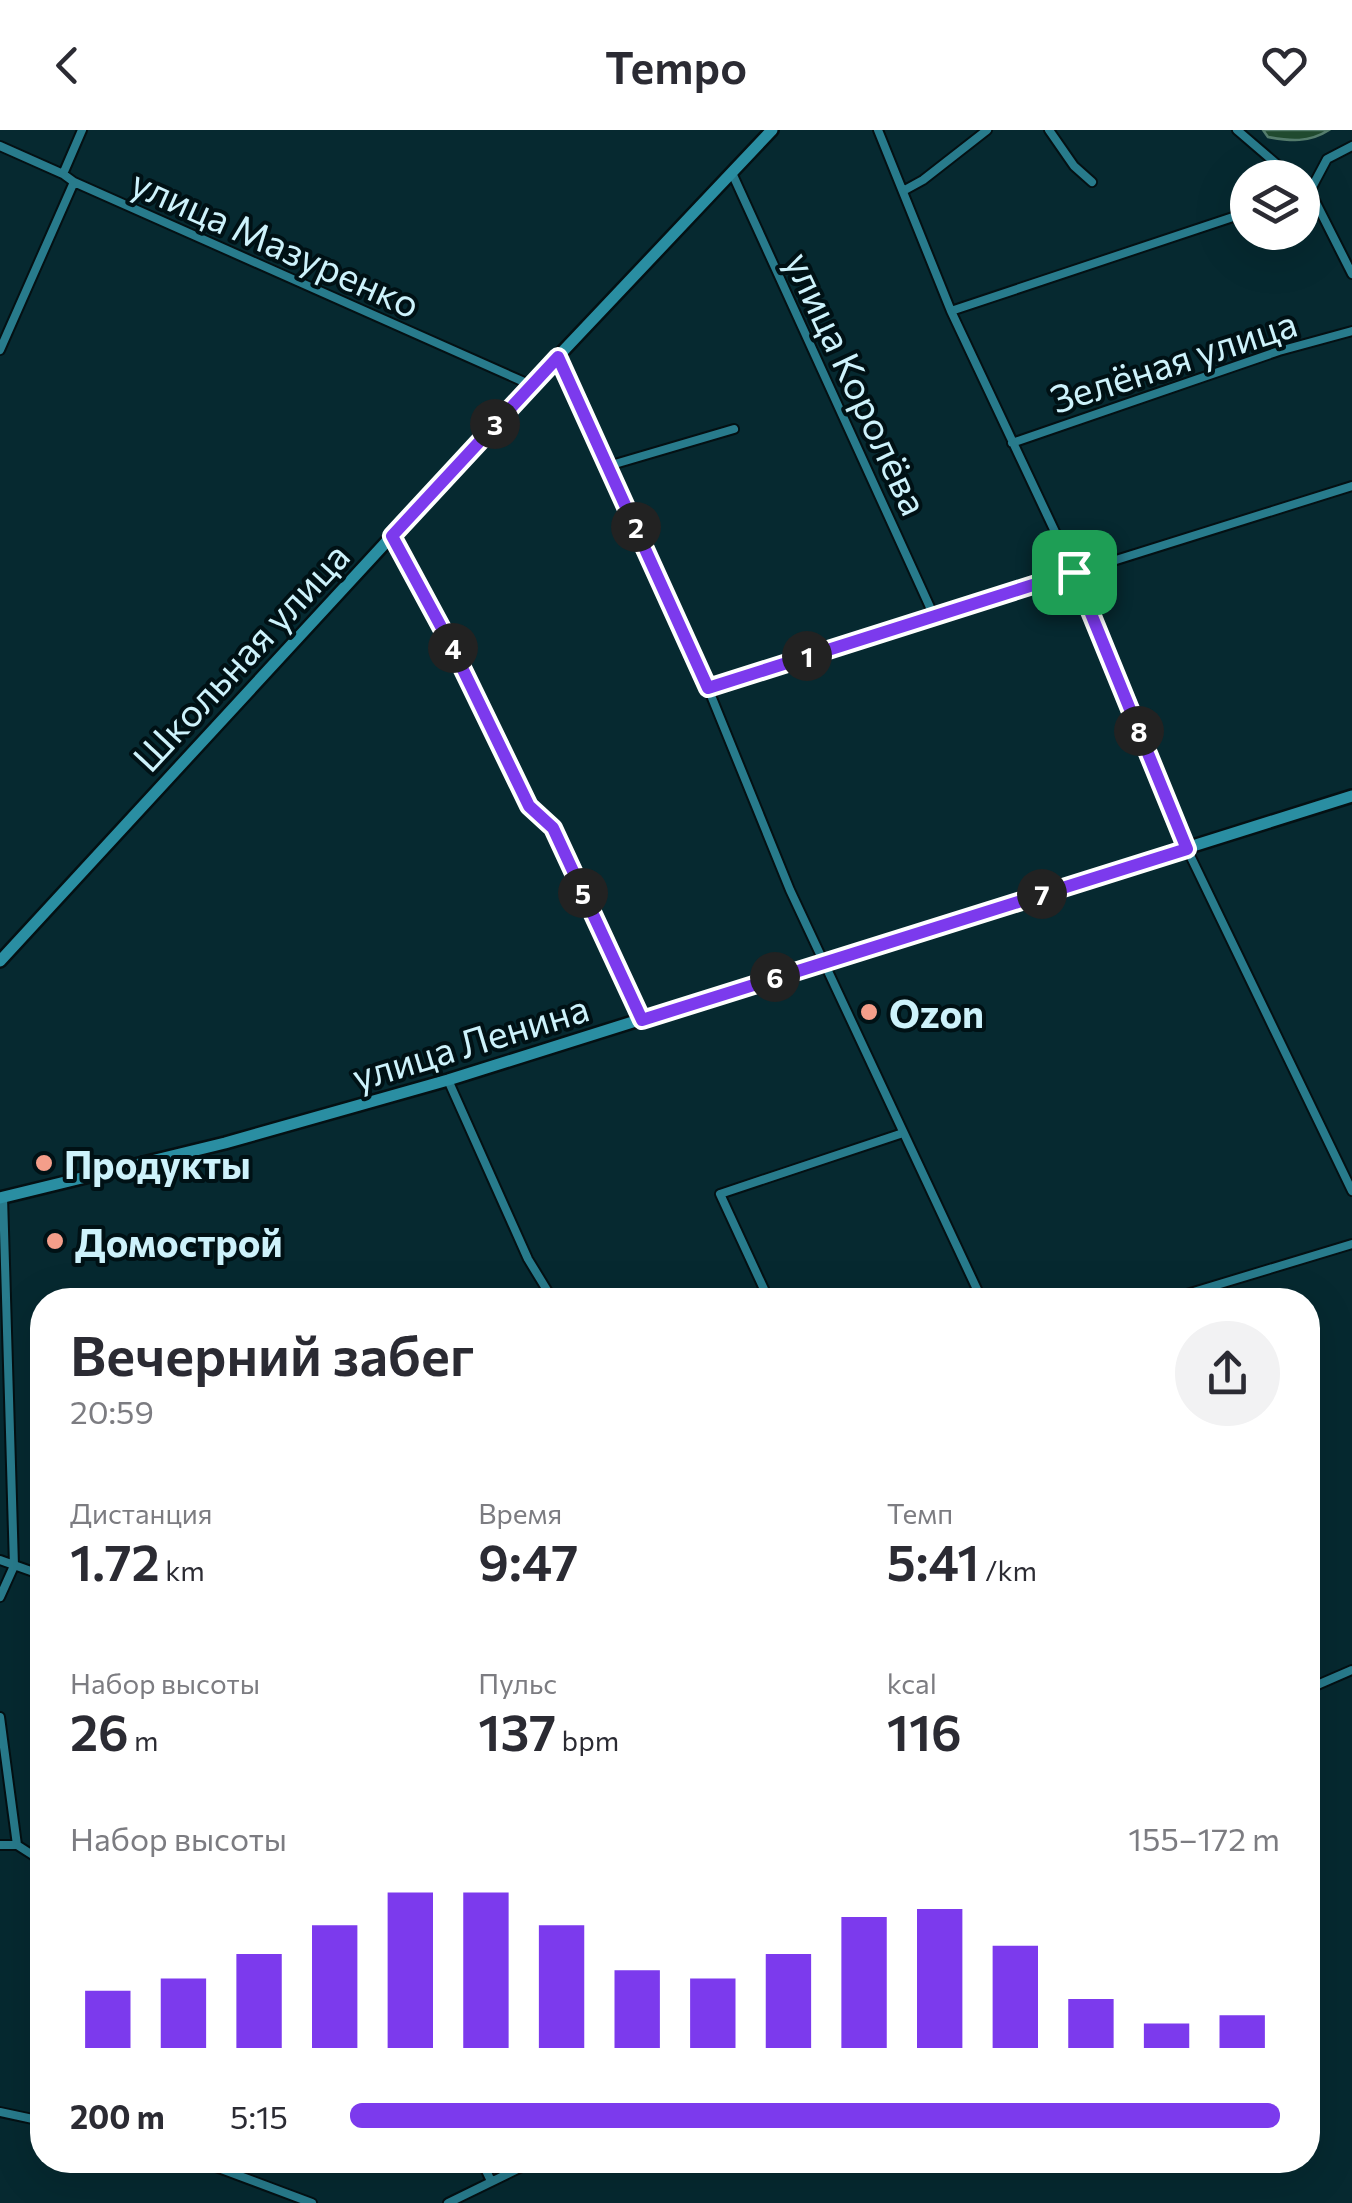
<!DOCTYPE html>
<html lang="ru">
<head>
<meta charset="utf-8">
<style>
  :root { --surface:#fff; --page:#f2f2f3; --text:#2b2b33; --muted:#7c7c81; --accent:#7c3aed }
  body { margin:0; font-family:Commissioner,sans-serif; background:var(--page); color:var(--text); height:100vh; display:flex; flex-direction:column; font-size:38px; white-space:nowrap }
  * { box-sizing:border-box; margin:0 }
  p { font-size:32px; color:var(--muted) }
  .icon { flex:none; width:55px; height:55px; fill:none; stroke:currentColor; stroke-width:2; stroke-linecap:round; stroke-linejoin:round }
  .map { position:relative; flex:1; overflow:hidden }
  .sheet { position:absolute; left:30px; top:1158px; width:1290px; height:885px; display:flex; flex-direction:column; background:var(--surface); border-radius:40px; box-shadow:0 10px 40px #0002 }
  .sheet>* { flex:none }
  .buttons { position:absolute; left:1230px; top:30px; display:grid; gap:20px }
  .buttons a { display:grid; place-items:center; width:90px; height:90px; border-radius:50%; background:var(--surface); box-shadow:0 10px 40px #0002; font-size:50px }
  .pin { position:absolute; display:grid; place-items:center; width:85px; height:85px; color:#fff; margin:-42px; border-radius:20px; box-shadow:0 5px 15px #0006 }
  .km { position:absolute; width:50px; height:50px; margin:-25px; border-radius:50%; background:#222; color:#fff; font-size:28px; line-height:50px; text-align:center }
  .round { display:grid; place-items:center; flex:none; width:105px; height:105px; border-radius:52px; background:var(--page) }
  .overview { display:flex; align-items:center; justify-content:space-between; height:170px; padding:0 40px }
  h1 { font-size:55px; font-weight:600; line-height:75px }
  .figures { display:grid; grid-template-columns:repeat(3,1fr); gap:15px; height:170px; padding:10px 40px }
  .figures div { display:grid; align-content:center }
  .figures b { font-size:50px; font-weight:600 }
  .figures small { font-size:28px; font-weight:400 }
  .figures p { font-size:28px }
  .chart { height:280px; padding:20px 40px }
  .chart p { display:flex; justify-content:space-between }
  .chart svg { width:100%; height:180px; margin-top:10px; stroke:var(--accent); stroke-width:6 }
  ul { padding:0 40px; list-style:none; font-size:32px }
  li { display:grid; grid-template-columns:160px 120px 1fr; align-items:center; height:75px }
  li i { height:25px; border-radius:12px; background:var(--accent) }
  header { display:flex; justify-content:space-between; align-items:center; height:130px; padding:0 40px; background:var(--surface); font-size:45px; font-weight:600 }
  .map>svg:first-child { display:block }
  .water { fill:#204a2f; stroke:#547c6c; stroke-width:2.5 }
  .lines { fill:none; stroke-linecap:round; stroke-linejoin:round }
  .street-casing { stroke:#041013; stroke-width:12 }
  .secondary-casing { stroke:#041013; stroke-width:16 }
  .street { stroke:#287b8c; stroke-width:8 }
  .secondary { stroke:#2a8ea2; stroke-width:11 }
  .route-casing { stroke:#fff; stroke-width:20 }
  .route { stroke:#7c3aed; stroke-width:12 }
  .poi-dot { fill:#f49e8a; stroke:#001115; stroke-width:4 }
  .labels { text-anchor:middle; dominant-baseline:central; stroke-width:8; stroke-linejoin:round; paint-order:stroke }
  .street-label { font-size:38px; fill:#cdf2fb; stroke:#001115 }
  .poi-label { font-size:38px; font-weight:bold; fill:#cdf2fb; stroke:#001115; text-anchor:start }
</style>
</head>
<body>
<header><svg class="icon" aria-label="back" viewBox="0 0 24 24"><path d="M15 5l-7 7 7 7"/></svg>Tempo<svg class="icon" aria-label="heart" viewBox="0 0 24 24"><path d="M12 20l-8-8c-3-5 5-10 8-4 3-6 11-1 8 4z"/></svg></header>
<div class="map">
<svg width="1352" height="2073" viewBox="0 0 1352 2073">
  <rect width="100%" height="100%" fill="#062930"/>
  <path class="water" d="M1263,0H1329C1309,13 1290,11 1268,7Z"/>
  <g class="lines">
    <defs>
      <path id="street" d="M878,0L951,181L1074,442L1187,719L1352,1061
        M1049,0L1074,36L1092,52
        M1237,0L1293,48
        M0,16L63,44L74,52L531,255
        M732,43L934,486
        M63,44L82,0
        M1302,55L1310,61L1352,144
        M903,61L923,50L987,0
        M1302,64L1310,61L1327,29L1352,16
        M951,181L1248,82
        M0,220L74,52
        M558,227L708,558L790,760L982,1170
        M1012,313L1279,221L1352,201
        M608,336L734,299
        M392,406L452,517L529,676L553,698L642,890
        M708,558L1352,356
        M448,950L528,1129L553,1170
        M769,1170L720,1064L903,1003
        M1167,1170L1352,1114
        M0,1430L42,1445
        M0,1467L14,1436L3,1067
        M1308,1559L1352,1540
        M0,1587L17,1715
        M0,1715H17L42,1731
        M0,1982L42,1991
        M197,2030L312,2073
        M481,2030L491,2051
        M448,2073L536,2030"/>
      <path id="secondary" d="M0,831L531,255L772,0
        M0,1068L225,1013L448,950L1352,666"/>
    </defs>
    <use href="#street" class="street-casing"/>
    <use href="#secondary" class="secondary-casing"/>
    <use href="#street" class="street"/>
    <use href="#secondary" class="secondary"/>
  </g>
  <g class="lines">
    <defs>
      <path id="route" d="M558,227L708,558L1074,442L1187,719L642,890L553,698L529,676L452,517L392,406Z"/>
    </defs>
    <use href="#route" class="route-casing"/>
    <use href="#route" class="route"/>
  </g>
  <g class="poi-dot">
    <circle cx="869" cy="882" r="10"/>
    <circle cx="44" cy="1033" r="10"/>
    <circle cx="55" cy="1111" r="10"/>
  </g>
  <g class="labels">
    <g class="street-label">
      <text transform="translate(276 112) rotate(24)">улица Мазуренко</text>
      <text transform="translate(1173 230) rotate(-18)">Зелёная улица</text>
      <text transform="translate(858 253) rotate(65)">улица Королёва</text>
      <text transform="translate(240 526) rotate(-47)">Школьная улица</text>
      <text transform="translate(470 911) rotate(-17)">улица Ленина</text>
    </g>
    <g class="poi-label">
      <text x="889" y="882">Ozon</text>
      <text x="64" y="1033">Продукты</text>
      <text x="75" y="1111">Домострой</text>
    </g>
  </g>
</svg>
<div class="buttons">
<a><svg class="icon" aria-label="layers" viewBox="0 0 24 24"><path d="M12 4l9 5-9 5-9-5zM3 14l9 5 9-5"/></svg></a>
</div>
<div class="pin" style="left:1074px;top:442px;background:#1e9e55"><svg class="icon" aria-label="arrive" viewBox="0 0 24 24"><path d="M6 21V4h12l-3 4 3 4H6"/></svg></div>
<b class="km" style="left:807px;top:526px">1</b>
<b class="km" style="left:636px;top:397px">2</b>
<b class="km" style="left:495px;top:294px">3</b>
<b class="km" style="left:453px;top:518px">4</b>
<b class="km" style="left:583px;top:763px">5</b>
<b class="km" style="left:775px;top:847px">6</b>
<b class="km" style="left:1042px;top:764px">7</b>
<b class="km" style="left:1139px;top:601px">8</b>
<section class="sheet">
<div class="overview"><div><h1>Вечерний забег</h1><p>20:59</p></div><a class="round"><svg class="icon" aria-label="share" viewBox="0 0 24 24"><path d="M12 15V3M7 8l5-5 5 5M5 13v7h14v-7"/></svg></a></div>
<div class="figures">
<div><p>Дистанция</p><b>1.72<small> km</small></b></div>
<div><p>Время</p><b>9:47</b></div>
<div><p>Темп</p><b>5:41<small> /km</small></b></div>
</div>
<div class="figures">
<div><p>Набор высоты</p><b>26<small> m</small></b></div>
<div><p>Пульс</p><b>137<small> bpm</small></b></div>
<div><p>kcal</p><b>116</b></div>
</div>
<div class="chart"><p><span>Набор высоты</span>155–172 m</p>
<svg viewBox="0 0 160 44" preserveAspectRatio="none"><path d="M5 44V30M15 44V27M25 44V21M35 44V14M45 44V6M55 44V6M65 44V14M75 44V25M85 44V27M95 44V21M105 44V12M115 44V10M125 44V19M135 44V32M145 44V38M155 44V36"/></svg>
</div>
<ul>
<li><b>200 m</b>5:15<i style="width:100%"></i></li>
</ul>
</section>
</div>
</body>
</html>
